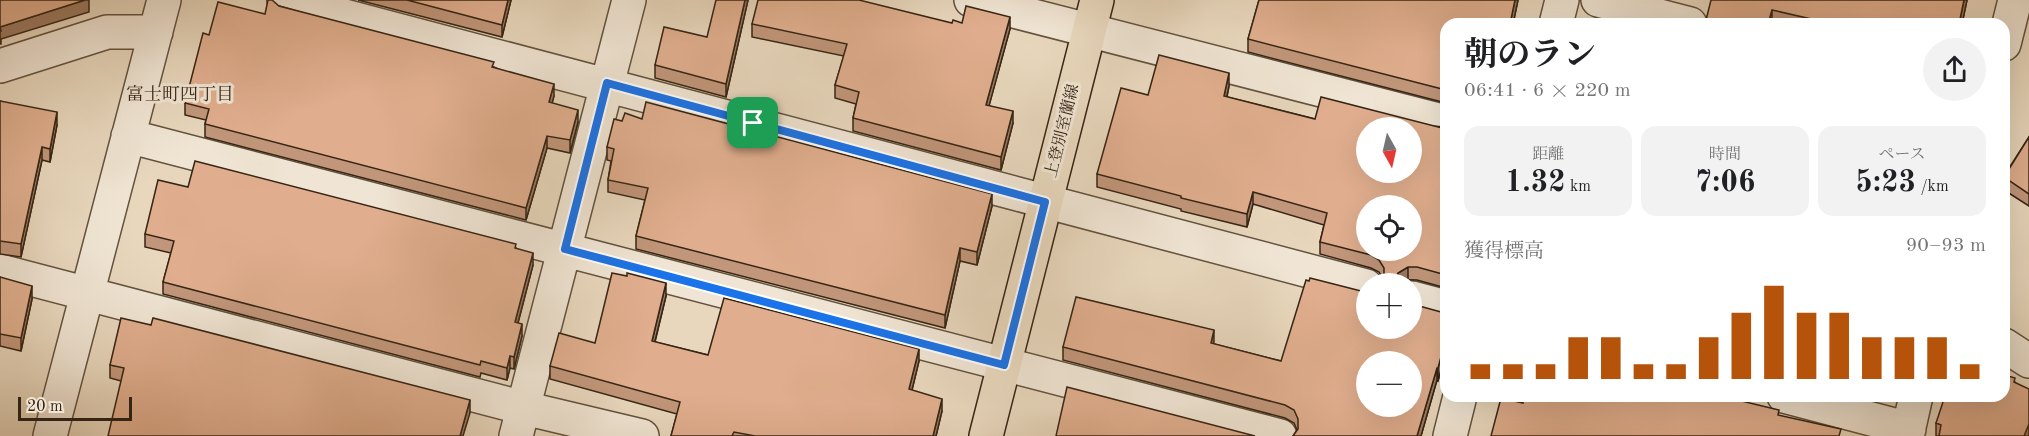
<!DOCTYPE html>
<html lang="ja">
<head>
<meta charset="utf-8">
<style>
  :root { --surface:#fff; --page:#f2f2f2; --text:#202124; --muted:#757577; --accent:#b45309 }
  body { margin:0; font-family:"Old Standard TT","Noto Serif JP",serif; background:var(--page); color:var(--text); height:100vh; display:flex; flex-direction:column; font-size:22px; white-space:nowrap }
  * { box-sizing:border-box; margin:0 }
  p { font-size:20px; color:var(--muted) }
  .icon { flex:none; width:33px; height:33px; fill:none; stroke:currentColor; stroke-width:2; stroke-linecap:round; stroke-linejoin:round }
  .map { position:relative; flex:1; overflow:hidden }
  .panel { position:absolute; left:1440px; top:18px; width:570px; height:384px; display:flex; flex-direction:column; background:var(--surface); border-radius:18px; box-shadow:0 6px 24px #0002 }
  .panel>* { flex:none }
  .needle { width:39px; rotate:172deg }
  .buttons { position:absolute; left:1356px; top:117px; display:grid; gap:12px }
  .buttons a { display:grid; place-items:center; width:66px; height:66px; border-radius:50%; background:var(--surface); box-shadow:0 6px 24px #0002; font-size:30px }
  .scale { position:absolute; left:18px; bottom:15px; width:114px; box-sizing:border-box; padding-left:6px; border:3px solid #362514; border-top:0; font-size:16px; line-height:21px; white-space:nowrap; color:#362514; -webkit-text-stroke:4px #f0e5d4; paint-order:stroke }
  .pin { position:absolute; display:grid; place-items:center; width:51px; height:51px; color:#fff; margin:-26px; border-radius:12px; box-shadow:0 3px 9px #0006 }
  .round { display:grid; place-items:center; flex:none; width:63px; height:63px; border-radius:32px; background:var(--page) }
  .overview { display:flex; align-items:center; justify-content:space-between; height:102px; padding:0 24px }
  h1 { font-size:33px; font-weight:700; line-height:45px }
  .stats { display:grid; grid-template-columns:repeat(3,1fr); gap:9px; height:102px; padding:6px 24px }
  .stats div { display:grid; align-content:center; border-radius:15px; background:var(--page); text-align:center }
  .stats b { font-size:30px; font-weight:700 }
  .stats small { font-size:16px; font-weight:400 }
  .stats p { font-size:16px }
  .chart { height:168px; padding:12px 24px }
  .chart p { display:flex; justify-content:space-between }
  .chart svg { width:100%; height:108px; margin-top:6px; stroke:var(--accent); stroke-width:6 }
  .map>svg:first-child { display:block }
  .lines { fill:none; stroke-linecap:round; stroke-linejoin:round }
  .minor-casing { stroke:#62523e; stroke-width:36 }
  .major-casing { stroke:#362514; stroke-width:36 }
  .minor { stroke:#f0e5d4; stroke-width:33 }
  .major { stroke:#e8d7bd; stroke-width:33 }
  .wall { fill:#c1967a; stroke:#362514; stroke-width:1.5 }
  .shaded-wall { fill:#9d7a63; stroke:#362514; stroke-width:1.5 }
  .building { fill:#e0ae8e; stroke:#362514; stroke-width:1.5; fill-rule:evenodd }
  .route-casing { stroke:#fff; stroke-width:12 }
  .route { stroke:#1a73e8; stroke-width:8 }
  .labels { text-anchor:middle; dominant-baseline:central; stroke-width:6; stroke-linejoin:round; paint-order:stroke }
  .street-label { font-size:16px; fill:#362514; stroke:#f0e5d4 }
  .neighbourhood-label { font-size:18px; fill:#362514; stroke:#f0e5d4 }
</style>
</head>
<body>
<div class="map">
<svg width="2029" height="436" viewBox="0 0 2029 436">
  <rect width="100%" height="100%" fill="#e8d7bd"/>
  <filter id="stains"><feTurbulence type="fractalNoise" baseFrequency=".00333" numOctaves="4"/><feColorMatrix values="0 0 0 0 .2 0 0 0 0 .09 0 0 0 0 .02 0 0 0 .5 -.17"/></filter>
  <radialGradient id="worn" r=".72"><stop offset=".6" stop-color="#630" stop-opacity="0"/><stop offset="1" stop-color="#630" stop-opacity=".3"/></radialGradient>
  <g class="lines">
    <defs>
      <path id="minor" d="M284,0C646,93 1005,192 1366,286
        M971,0L1446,122
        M1598,0L1690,24
        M1556,24L1562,0
        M2004,44L2015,0
        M0,66L107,32H156
        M128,136L1280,436
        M0,271L524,408L642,436
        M1412,298L1446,307
        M2004,345L2029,361
        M1784,396L1909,429
        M50,436L164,0
        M516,436L629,0
        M1450,436L1460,396
        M1907,436L1916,396"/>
      <path id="major" d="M986,436L1097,0"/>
    </defs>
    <use href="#minor" class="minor-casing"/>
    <use href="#major" class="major-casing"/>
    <use href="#minor" class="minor"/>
    <use href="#major" class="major"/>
  </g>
  <path class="wall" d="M358,0H511L502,37Z
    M748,0L726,97L655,78V65L707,37Z
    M1259,0H1518L1513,24H1446V103L1248,52V39Z
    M1711,0H1967L1962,24H1778L1772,23Z
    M279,6L494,67L554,96L552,103L578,122L570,153L547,148L526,220L205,137V124L206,120L185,115V103L209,35L265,14Z
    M962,23L1010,29L989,105L1013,123L1001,170L853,131V118L856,104L835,98V85L844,56L752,37V24Z
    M1229,86L1227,97L1315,119L1446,127V288L1417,280L1383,279L1379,272L1371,268L1320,254V242L1324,225L1253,204L1247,227L1181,211V209L1097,187V174L1148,95Z
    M0,101L57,125L50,162L42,160L21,257L0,254Z
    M642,119L992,206L977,265L960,261L945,328L636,249V236L645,200L608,192V180L611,161L607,160V147L622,121Z
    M2029,137V206L2004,190V176Z
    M188,187L516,248L533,265L518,323L522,336L514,369L510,368L507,380L481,373L480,377L163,294V282L171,253L145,247V234Z
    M0,277L32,299L21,351L0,346Z
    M1361,291L1366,328L1446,312V350L1438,381L1437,380L1421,436H1293L1297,430L1294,423L1285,418L1063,360V347L1214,344L1281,361Z
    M666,296L655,342L708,355L919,361L912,390L942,411L936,436H671L677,414L550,379V366L595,343Z
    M110,365L470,413L121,381L110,378Z
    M2015,382L2029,436H1936V423Z"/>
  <path class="shaded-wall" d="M85,0H89V12L1,39V44H0V27Z
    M508,0H511L502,37V25Z
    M745,0H748L726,97V84Z
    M1515,0H1518L1513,24H1510Z
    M1964,0H1967L1962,24H1959Z
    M1772,10V23L1771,24H1768Z
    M1010,17V29L986,117V105Z
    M1229,73V86L1224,109V96Z
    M554,84V96L549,114V102Z
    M578,110V122L570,153V140Z
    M1013,111V123L1001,170V157Z
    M57,112V125L50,162V149Z
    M547,136V148L526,220V208Z
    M42,147V160L21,257V244Z
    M1253,192V204L1247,227V214Z
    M992,194V206L977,265V252Z
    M960,248V261L945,328V315Z
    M533,253V265L515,334V322Z
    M1408,267V280L1401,284H1394V281L1398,273Z
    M666,283V296L652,353V341Z
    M32,286V299L21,351V338Z
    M522,324V336L514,369V357Z
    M1214,330V342L1211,356V343Z
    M1446,338V350L1438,381V368Z
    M919,349V361L909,402V389Z
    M510,356V368L507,380V368Z
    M1437,368V380L1421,436H1417Z
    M942,399V411L936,436H933Z
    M470,400V413L463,436H460Z
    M2029,424V436H2023Z"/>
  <path class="building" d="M0,0H85L0,27L1,31H0Z
    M268,0H272L279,6L494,62L492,67L554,84L549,102L578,110L570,140L547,136L526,208L205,124L209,109L185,103L203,33L209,35L218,2L265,14Z
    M407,0H508L502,25Z
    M716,0H745L726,84L655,65L664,27L707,37Z
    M758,0H859L952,23L953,20L962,23L966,6L1010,17L986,105L1013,111L1001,157L853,118L859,92L835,85L847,44L752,24Z
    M1259,0H1515L1510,24H1446V90L1248,39Z
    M1711,0H1964L1959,24H1833L1772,10L1768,24H1705Z
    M1597,19L1615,24H1596Z
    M1159,55L1229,73L1224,96L1315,119L1321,97L1442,128L1446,127V275L1417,267H1408L1398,273L1394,281V284H1381L1384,277V268L1379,260L1371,255L1320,242L1327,213L1253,192L1247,214L1181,198V196L1097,174L1121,88L1148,95ZM1366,128H1412V172H1366ZM1366,206H1412V250H1366Z
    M0,101L57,112L50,149L42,147L21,244L0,241Z
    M646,102L992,194L977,252L960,248L945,315L636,236L648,188L608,180L614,149L607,147L614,119L622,121L625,113L642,119Z
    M2029,137V194L2004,177Z
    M195,161L516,244L515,248L533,253L515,322L522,324L514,357L510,356L507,368L481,361L480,365L163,282L174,241L145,234L158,180L188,187Z
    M612,273L627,276V273L666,283L652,341L708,355L724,298L919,349L909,389L942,399L933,436H755L734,432L732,436H671L680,402L550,366L559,333L595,343Z
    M0,277L32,286L21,338L0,334Z
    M1310,278L1361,291H1366V328H1412V304L1441,312H1446V338L1438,368H1437L1417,436H1293L1298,429V419L1294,410L1285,405L1063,347L1076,297L1214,330L1211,343L1281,361L1306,280L1309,281ZM1366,362H1412V406H1366Z
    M121,318L151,325L153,318L470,400L460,436H108L124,368L110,365Z
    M2004,375L2015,378L2014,382L2029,389V424L2024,436H1939L1941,425L1936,423L1945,396H2004Z
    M1067,387L1255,436H1056Z
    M1524,396H1721L1779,410L1778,415L1841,429L1839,436H1491L1501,398L1523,403Z"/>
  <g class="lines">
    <defs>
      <path id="route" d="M607,83L1045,202L1004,365L565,249Z"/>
    </defs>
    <use href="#route" class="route-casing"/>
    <use href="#route" class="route"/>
  </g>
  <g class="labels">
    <g class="street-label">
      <text transform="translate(1063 131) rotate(-76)">上登別室蘭線</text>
    </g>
    <g class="neighbourhood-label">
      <text x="180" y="95">富士町四丁目</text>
    </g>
  </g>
  <rect width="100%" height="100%" filter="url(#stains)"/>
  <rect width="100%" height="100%" fill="url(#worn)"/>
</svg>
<div class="buttons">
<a><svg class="needle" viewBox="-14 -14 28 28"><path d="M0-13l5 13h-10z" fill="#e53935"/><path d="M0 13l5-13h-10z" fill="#757577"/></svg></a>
<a><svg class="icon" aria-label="locate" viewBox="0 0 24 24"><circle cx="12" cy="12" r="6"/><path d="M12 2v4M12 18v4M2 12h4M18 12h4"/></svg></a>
<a>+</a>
<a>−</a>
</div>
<div class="scale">20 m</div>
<div class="pin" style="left:753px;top:123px;background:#1e9e55"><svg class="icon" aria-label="arrive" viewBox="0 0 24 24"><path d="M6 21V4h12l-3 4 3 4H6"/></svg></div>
<section class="panel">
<div class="overview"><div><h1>朝のラン</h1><p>06:41 · 6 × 220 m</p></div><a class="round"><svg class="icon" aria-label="share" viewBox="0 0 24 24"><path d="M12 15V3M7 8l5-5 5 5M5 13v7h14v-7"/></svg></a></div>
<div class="stats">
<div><p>距離</p><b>1.32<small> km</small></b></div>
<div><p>時間</p><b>7:06</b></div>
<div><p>ペース</p><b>5:23<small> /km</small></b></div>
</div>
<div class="chart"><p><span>獲得標高</span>90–93 m</p>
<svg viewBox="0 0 160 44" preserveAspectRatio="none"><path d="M5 44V38M15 44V38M25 44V38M35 44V27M45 44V27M55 44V38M65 44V38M75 44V27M85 44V17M95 44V6M105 44V17M115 44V17M125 44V27M135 44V27M145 44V27M155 44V38"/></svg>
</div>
</section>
</div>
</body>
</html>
